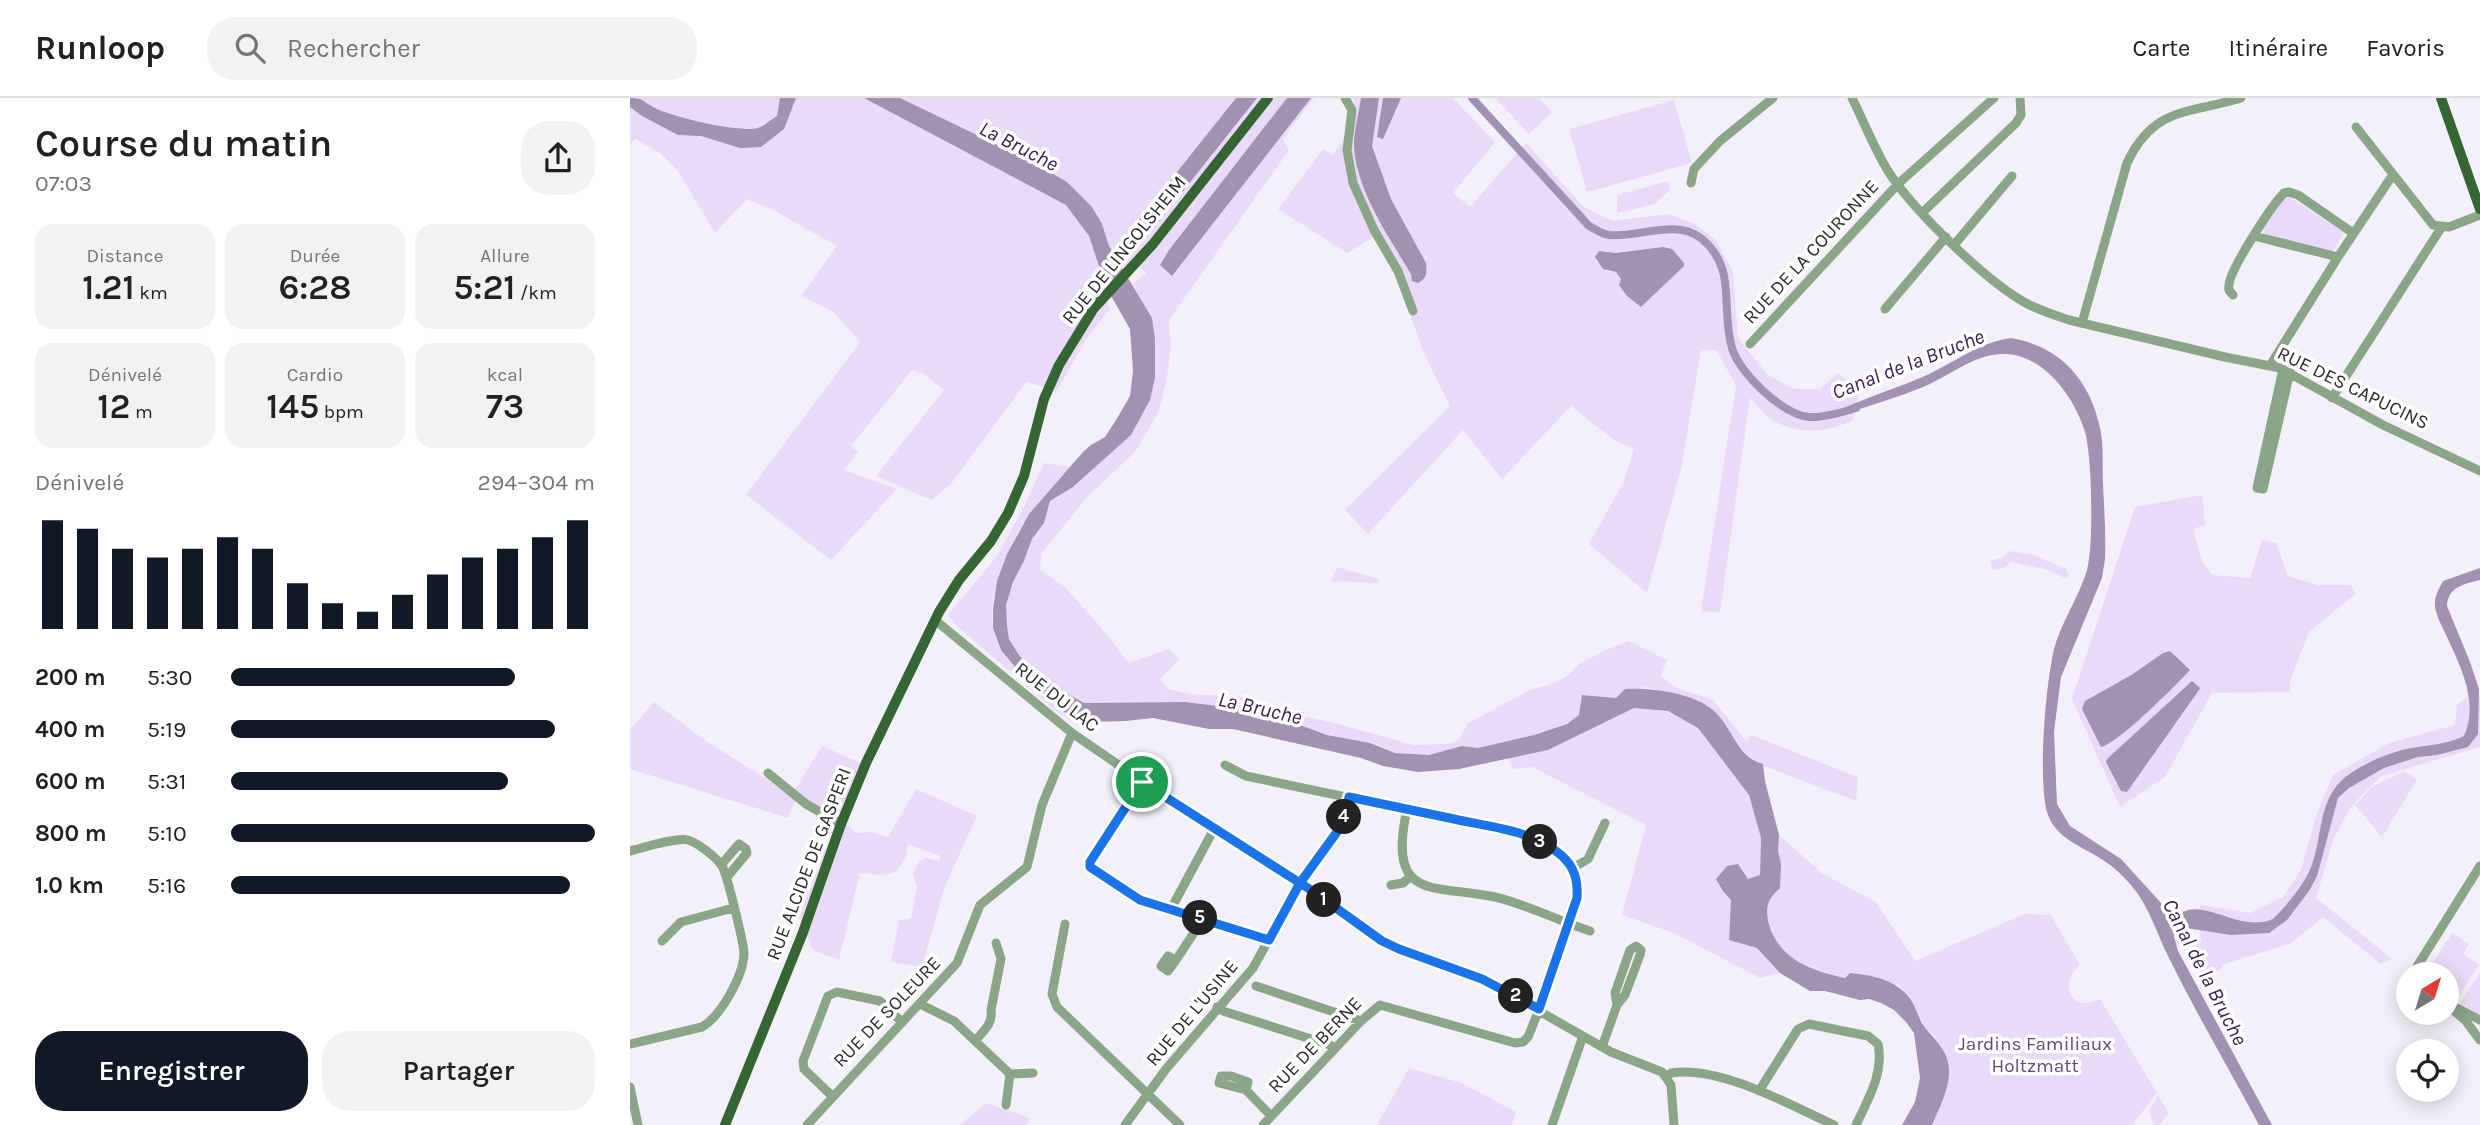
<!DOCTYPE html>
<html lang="fr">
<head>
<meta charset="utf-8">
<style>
  :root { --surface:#fff; --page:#f2f2f2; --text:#202124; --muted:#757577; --line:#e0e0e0; --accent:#111827 }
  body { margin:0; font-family:Karla,sans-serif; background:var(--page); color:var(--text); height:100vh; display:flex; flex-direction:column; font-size:26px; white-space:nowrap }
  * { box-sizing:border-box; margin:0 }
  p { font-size:23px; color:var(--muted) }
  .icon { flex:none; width:38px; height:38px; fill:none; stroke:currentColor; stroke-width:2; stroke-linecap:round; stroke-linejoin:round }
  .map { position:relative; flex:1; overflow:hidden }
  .sheet { display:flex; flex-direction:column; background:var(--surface); width:630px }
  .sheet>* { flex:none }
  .needle { width:46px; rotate:38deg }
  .tools { position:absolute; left:1766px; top:864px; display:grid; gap:14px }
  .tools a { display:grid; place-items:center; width:63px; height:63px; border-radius:50%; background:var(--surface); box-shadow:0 4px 18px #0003; font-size:35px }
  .pin { position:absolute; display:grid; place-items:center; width:60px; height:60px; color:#fff; margin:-30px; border:4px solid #fff; border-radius:50%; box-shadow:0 2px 7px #0007 }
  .km { position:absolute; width:35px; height:35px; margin:-18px; border-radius:50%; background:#222; color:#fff; font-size:19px; line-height:35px; text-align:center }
  .round { display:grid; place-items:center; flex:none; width:74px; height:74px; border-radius:28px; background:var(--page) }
  .overview { display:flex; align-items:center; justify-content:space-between; height:119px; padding:0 35px }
  h1 { font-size:38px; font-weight:600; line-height:52px }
  .figures { display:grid; grid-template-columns:repeat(3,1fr); gap:10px; height:119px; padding:7px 35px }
  .figures div { display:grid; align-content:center; border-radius:18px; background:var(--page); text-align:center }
  .figures b { font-size:35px; font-weight:600 }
  .figures small { font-size:19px; font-weight:400 }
  .figures p { font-size:19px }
  .chart { height:196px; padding:14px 35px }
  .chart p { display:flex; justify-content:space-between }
  .chart svg { width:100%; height:126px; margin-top:7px; stroke:var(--accent); stroke-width:6 }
  .primary-button { display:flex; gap:14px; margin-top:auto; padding:14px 35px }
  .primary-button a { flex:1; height:80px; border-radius:28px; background:var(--accent); color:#fff; font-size:28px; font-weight:600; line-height:80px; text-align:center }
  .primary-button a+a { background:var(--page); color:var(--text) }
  ul { padding:0 35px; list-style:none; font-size:23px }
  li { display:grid; grid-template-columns:112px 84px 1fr; align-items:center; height:52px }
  li i { height:18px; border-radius:9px; background:var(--accent) }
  header { display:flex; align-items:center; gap:42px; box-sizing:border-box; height:98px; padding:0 35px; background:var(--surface); border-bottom:2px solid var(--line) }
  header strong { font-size:33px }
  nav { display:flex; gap:38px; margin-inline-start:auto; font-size:24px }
  .search { width:490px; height:63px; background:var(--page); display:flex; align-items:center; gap:18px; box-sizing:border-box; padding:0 24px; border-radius:28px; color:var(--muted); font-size:26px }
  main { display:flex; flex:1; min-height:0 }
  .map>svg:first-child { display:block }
  .green { fill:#eadaf9; fill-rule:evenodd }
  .water { fill:#a291b3 }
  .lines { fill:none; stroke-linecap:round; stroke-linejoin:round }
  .canal { stroke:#a291b3; stroke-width:8 }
  .minor { stroke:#8ba589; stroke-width:9 }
  .major { stroke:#346532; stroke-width:10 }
  .route-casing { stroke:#fff; stroke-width:14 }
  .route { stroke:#1a73e8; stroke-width:9 }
  .labels { text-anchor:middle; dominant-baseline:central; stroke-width:7; stroke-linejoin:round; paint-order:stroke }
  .street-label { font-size:19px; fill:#2c2a2d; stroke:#fff }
  .park-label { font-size:19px; fill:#634879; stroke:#fff }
  .water-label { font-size:21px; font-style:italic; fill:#3a204e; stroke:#fff }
</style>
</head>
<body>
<header>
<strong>Runloop</strong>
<div class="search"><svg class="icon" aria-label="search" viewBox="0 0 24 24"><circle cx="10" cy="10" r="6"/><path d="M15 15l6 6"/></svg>Rechercher</div>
<nav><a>Carte</a><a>Itinéraire</a><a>Favoris</a></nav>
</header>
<main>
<section class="sheet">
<div class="overview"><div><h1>Course du matin</h1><p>07:03</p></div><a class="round"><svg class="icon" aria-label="share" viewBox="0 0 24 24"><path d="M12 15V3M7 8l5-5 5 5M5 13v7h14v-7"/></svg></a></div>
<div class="figures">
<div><p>Distance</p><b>1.21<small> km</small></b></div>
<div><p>Durée</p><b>6:28</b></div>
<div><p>Allure</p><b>5:21<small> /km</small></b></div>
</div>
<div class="figures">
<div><p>Dénivelé</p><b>12<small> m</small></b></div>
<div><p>Cardio</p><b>145<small> bpm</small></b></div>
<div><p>kcal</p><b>73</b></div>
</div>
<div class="chart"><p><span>Dénivelé</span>294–304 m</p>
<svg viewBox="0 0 160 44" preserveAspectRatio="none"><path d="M5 44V6M15 44V9M25 44V16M35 44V19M45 44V16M55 44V12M65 44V16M75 44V28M85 44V35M95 44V38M105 44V32M115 44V25M125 44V19M135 44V16M145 44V12M155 44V6"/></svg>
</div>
<ul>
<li><b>200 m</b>5:30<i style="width:78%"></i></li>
<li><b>400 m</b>5:19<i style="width:89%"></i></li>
<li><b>600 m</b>5:31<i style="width:76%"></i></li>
<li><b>800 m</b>5:10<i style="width:100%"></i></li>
<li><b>1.0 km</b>5:16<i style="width:93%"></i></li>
</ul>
<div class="primary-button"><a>Enregistrer</a><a>Partager</a></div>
</section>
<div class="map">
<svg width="1850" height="1027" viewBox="0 0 1850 1027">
  <rect width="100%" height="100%" fill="#f4f0f9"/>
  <path class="green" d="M0,0H684L653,41L659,52L539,222L541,250L536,285L528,315L505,354L458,398L411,456L410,472L434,488L469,527L499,565L539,551L549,561L530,581L537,591L561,596L619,599L647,613L700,624L784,647L817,646L829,642L838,625L902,591L922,586L937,578L949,566L976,552L999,543L1037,562L1031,578L1047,590L1083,602L1116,643L1121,637L1228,679L1226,703L1124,664L1105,643L1084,613L1075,606L1046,596L1015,589L986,600L953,597L949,617L937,626L904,637L848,650L832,648L799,657L765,655L740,645L697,637L662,624L628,621L597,609L555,604L454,605L406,577L389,557L379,541L377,528L376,507L383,484L394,463L402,441L414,425L420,403L443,389L470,364L524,255C527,225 516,212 503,186L516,175L501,163L471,193L480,211L459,237L427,292L396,284L321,386L301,402L246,378L314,292L292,275L282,272L221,348L228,354L214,372L267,391L201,462L116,397L230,244L204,214L171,198L207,148L145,113L117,101L85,135L48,73L30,55L5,41L0,46Z
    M722,0H823L865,44L823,95L840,109L896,45L954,109L982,123L1039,116L1065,126L1086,142L1103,174L1108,240L1138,277L1164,291H1190L1208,275L1230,292L1222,323C1194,334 1172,337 1143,323C1134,318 1127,306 1120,300L1090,514L1071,513L1106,287L1086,252L1071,253L1052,367L1017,495L959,446L993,385L1004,351L984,342L941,308L872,381L833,332L738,436L715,412L820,308L792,251L770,187L743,139L717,155L648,111L690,55L694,51L702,57C719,37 722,29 725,3ZM1033,149L1037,185L1007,207L989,187L991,180L986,174L976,173L973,153L986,155Z
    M867,0H909L922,14L899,36L866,1Z
    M1044,2L1062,65L957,94L939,31Z
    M1038,83L1040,92L1025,106L987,115V97Z
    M1658,98L1714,135L1702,154L1637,138L1633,135L1634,130L1653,101Z
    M414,365L440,369C427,384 413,399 401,414C380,441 357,496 363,530C368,553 386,573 402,588C419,603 435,614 456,624L450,629L427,614L328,529L318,517L367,458L393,411Z
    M1572,397L1575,427L1563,431L1572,463L1582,477L1620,480L1632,442L1646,445L1658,478L1688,487H1721L1726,496L1679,534L1660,583V594L1582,595L1535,679L1490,709L1442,601L1505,409Z
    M1379,453L1403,457L1436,471L1439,477L1437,481L1415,471L1380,464L1376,469L1363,473L1360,463L1372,460Z
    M707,469L749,481L750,483L748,485L701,483Z
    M1839,597L1850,599V649L1751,678L1720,710L1704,740L1686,800L1762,861L1751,866L1693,819L1660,846L1594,866L1576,888L1561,845L1570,838V807L1620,815L1653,799L1671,772L1686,718L1703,677L1759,645L1825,627L1827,607Z
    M24,604L73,641L162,697L192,648L231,665L209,717L225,735L241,734L258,739L286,691L347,718L315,788L292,869L261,864L269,822L281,820L287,789L283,775L290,762L297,760L309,763L310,758L278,746L276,759L266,774L253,777L230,775L209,862L183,852L169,818L209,717L165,703L158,720L0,671V632Z
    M1004,610L1038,613L1068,630L1119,697L1131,740L1130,777L1093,793L1102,802L1099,841L1127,850L1150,875L1130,880L1044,835L992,817L1016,727L902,669L883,671L877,659L918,652Z
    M1773,674L1780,676L1787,682L1752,739L1725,707L1742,689Z
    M1149,737L1193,776L1246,804L1285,863L1395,816L1421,817L1450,867C1427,886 1443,916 1470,901L1527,995L1502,1027H1302L1317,992L1305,938L1295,930L1282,903L1270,888L1233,876L1215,880L1194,876L1158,858L1146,846L1135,810L1151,766L1147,753Z
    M1822,835L1839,846L1833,856L1849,867L1828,899L1817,892L1816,877L1801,868Z
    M1850,875V918L1830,905Z
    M779,970L832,985L886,1014L882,1027H747Z
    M1528,997L1539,1016L1529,1027H1524L1519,1014Z
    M357,1005L400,1020L396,1027H329Z"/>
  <path class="water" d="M0,0C14,0 13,4 25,10C42,19 110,35 128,30C134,28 142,21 147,18L150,0H166L154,31L131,49L110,50L71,38L48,37L12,18L0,9Z
    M234,0H270L399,62L437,84L462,109L472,126L479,148L522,220L525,241V280L520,302L501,337L443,389L420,403L414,425L402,441L394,463L383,484L376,507L377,528L379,541L389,557L406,577L454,605L555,604L597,609L628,621L662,624L697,637L740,645L765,655L799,657L832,648L848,650L904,637L937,626L949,617L952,597L986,600L995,591C1019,589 1064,595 1083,612C1102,628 1107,660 1133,666L1135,683L1149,737L1148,753L1151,766L1150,790C1139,800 1135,807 1138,822C1146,860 1181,873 1215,880L1220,875C1242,877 1268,882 1281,902C1287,911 1289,923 1296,931C1308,945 1320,955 1319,976C1318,994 1309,1011 1302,1027H1272L1285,1004L1290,980L1284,935L1276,924L1264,912L1251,905L1239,901L1230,902L1195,893H1180L1150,875L1127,850L1099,842L1101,802L1093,793L1086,781L1097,768L1108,766L1118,781L1130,777L1131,740L1119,697L1068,630L1038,613L1004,610L918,652L829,671L788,674L753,668L731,660L603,631H579L523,620L496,623L456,624L436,615L394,580L371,552L363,530V511L367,483L377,456L399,416L453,354L461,347L475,339L486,322L500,298L503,273L500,231L476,189L459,138L436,107Z
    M606,0H627L523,131L517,136L512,135L507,130L508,123Z
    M657,0H681L542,178L530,167L539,152Z
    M731,0H749L742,48L761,101L796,165C797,174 797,181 788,185L782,183L781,176C759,139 723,88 724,43C725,28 729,14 731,0Z
    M753,0H771L753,41L747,39Z
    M1033,149L1042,151L1054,165V168L1011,209L997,198L989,187L991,181L986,174L973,171L965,159L969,153L986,155Z
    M1381,240C1430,248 1460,282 1470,330C1474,347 1472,367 1473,385C1474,410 1476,435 1475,461L1472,480L1431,579L1424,634L1427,706L1440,728L1491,761L1532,806L1549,813L1548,823L1544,825V838L1548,853L1642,1027H1629C1599,971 1566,915 1538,858C1526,834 1519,808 1501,787C1493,778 1484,769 1473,762C1452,748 1422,740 1416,710C1409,674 1415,598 1422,561C1427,530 1448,502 1457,472C1464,448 1462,357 1455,334C1444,298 1412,254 1371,256C1343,257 1318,279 1293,289C1268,299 1242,307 1217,315L1216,309C1243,297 1270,289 1297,277C1325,264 1350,244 1381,240Z
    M1850,470V482C1834,486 1818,489 1817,508L1840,564L1849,591L1848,636L1838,649L1807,657L1788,659L1754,670L1719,690L1708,700L1687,778L1679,793L1657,822L1639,835L1601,837L1556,830V826L1553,823V814C1576,802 1612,835 1643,821C1656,808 1671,790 1679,774C1694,741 1686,700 1718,677C1735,665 1756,656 1776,651C1796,647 1816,647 1834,638C1849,605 1831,569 1817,539C1813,530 1806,518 1805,508C1804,499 1809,491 1813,483Z
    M1540,553L1560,572C1545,588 1489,645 1471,649L1452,611L1455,603L1503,576L1533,555Z
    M1562,583L1570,590L1569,592L1497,694L1491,693L1476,664L1477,661Z"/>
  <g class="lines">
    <path class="canal" d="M842,0L959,128C965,131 972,136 979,137C1008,140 1047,120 1072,141C1108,171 1090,210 1102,250C1109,275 1152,316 1179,319C1192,320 1213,314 1226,310"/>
    <path class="minor" d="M715,0L722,12L717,52L723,85L744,132L768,173L783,213
      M1222,0C1234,24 1244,50 1258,73C1283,112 1354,181 1394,204C1408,212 1424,217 1439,222L1595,259L1650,270L1753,327L1850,373
      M1726,29L1803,127L1819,129L1850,117
      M1061,85L1064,71L1090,43L1143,0
      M1293,114L1386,25L1391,17L1390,0
      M1624,138L1708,159
      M1324,147L1382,78
      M1603,197C1599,192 1598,193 1599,187C1600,171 1642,107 1654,95L1659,94L1668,97L1723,135
      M1255,211L1316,139
      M1452,225L1497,65C1524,8 1559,16 1611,0
      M1120,246L1268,86L1364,0
      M1641,266L1708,159L1762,78
      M1702,300L1811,130
      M1627,390L1633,391L1660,274
      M1627,390L1653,271
      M305,522L442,635L525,692L681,792L743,838L769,851L865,888L981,954L1032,974L1041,987L1044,1027
      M595,667L616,678L892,736C925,750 948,761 947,800L913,902L898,939L893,944L885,945L750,907L731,923L633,1027
      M138,675L176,706L211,726
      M512,684L460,764V769L510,802L639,842
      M777,711C756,807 806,785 869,800C900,808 929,823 960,833
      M0,753C13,750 46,739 58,742C68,745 86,759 92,768C97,776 114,846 114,856C113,878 91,918 72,929L0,946
      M91,767L109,746L116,751L117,755L97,779
      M943,770L958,761L975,725
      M761,787L773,785L781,778
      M541,811L584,731
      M435,826L422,896L427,909L550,1027
      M32,843L51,824L103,810
      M546,862L538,873L531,868L538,858L546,862L573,821
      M1784,877L1788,867L1850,768
      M626,888L731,923
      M290,906L324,923L380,976L403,975
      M1816,906L1835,922L1850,942
      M587,909L593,913L700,947L705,950
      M1827,910L1850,922
      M345,943C354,932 363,926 361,912L371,861L366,845
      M972,949L987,907L985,895L1000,852L1006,848L1011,852L1010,857L995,897L987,907
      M1037,978L1041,975C1089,967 1160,1007 1204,1027
      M0,989L8,1027
      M616,992L589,985L591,978H601L618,984L616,992L641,1018
      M1129,993L1168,931L1179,926L1238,938L1248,946C1254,976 1238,1001 1226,1027
      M202,998L174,971L173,963L198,898L207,894L250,903L272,924
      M376,1007L380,976
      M177,1027L327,865L350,807L397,769L412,707L442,635
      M495,1027L536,971L623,870L670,785L706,738L712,727L719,699
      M922,1027L953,938"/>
    <path class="major" d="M1811,0L1850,111
      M95,1027L172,837L211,726L236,665L309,514L329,482L361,443L378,415L394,378L414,301L429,267L464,210L523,146L638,0"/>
  </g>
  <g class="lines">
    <defs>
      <path id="route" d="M512,684L681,792L752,843L769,851L852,881L909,911L947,800C948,783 945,769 931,757C903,732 859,729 824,721C789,714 754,706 719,699L712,727L670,785L639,842L510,802L460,769V764L512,684"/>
    </defs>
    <use href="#route" class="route-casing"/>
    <use href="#route" class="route"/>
  </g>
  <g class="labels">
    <g class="street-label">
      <text transform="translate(494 152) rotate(-51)">RUE DE LINGOLSHEIM</text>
      <text transform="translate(1181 154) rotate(-47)">RUE DE LA COURONNE</text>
      <text transform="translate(1723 290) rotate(26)">RUE DES CAPUCINS</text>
      <text transform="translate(427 599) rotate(38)">RUE DU LAC</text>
      <text transform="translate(179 766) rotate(-69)">RUE ALCIDE DE GASPERI</text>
      <text transform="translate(257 914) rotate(-46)">RUE DE SOLEURE</text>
      <text transform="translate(562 915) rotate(-50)">RUE DE L'USINE</text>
      <text transform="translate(685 947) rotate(-46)">RUE DE BERNE</text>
    </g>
    <g class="park-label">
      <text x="1405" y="946">Jardins Familiaux<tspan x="1405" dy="22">Holtzmatt</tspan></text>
    </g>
    <g class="water-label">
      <text transform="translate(389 48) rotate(27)">La Bruche</text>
      <text transform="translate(1278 266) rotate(-21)">Canal de la Bruche</text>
      <text transform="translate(630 610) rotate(13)">La Bruche</text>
      <text transform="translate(1575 874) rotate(63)">Canal de la Bruche</text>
    </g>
  </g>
</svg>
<div class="tools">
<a><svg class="needle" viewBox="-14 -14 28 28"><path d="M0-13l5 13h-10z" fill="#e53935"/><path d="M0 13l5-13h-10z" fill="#757577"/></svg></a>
<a><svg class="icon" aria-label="locate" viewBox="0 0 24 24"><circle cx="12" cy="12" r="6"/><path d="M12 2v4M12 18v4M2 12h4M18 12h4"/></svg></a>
</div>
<div class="pin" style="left:512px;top:684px;background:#1e9e55"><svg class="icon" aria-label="arrive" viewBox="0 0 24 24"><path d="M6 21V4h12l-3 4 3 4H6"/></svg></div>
<b class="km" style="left:694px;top:802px">1</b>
<b class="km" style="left:886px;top:898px">2</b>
<b class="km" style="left:910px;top:744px">3</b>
<b class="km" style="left:714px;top:719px">4</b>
<b class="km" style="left:570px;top:820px">5</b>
</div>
</main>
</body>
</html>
